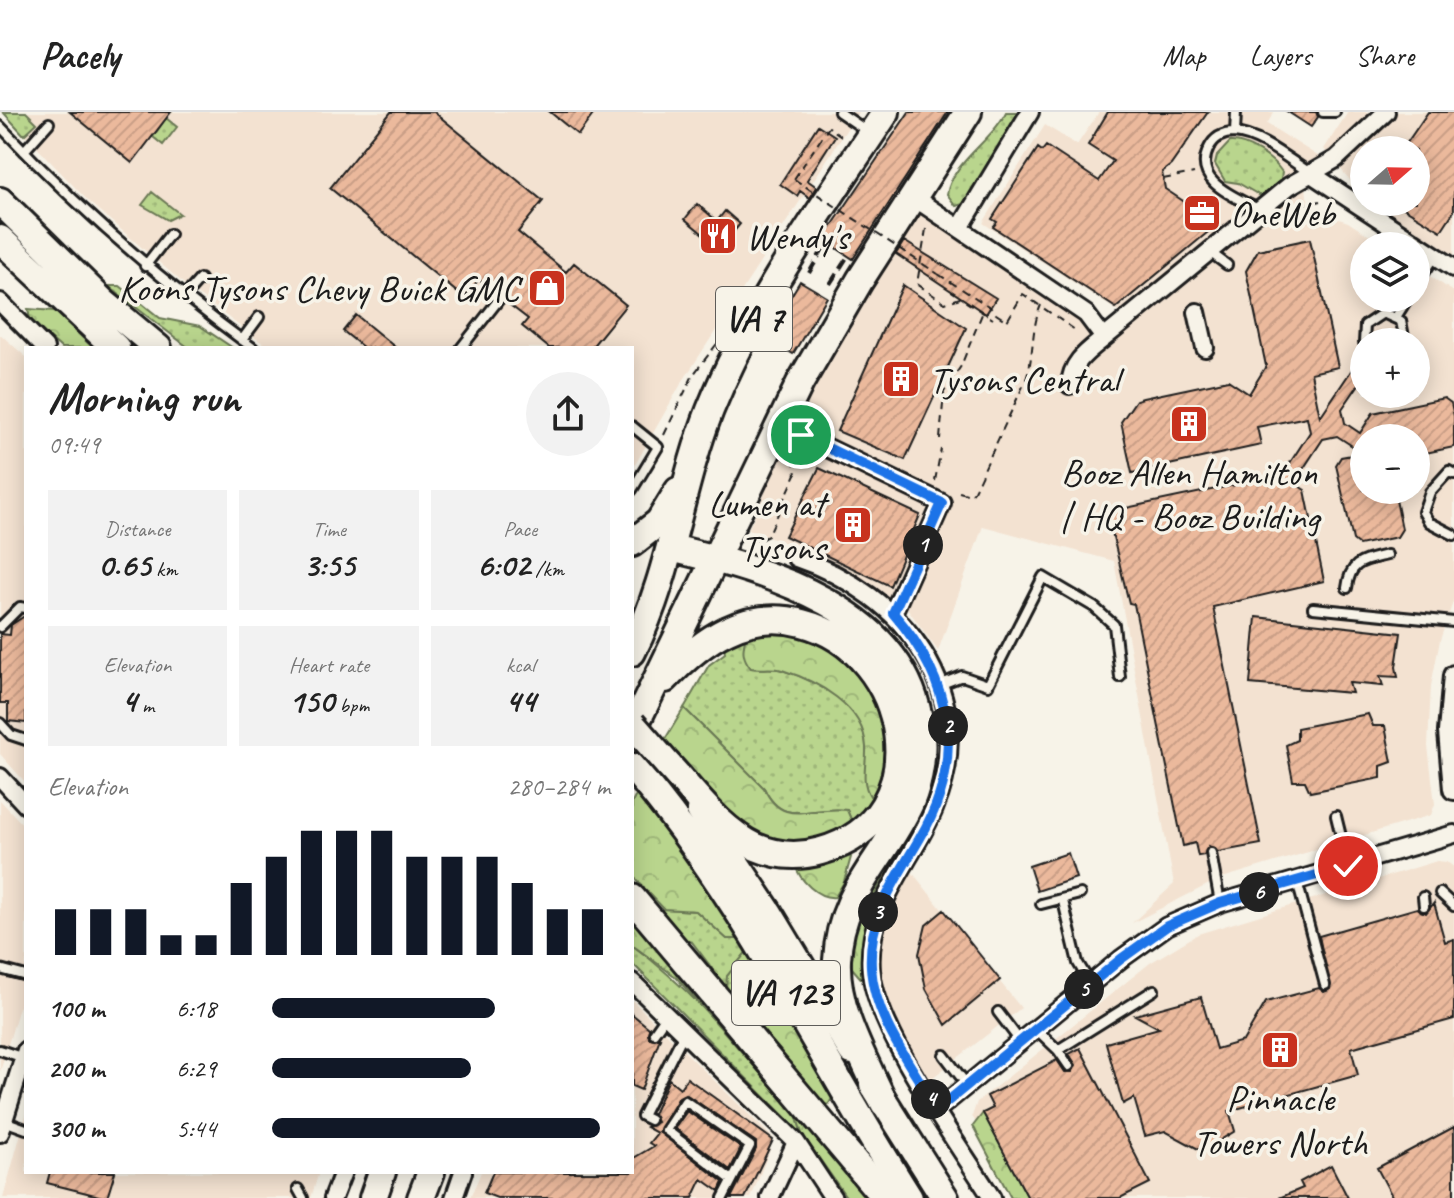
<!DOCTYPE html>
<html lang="en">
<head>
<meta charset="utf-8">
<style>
  :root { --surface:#fff; --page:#f2f2f2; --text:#222; --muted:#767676; --line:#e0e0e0; --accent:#111827 }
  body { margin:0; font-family:Caveat,sans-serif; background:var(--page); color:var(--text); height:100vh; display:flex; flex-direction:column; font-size:30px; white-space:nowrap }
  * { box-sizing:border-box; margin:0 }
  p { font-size:26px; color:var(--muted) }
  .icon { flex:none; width:44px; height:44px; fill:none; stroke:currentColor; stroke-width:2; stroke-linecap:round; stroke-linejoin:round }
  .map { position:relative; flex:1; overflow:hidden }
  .panel { position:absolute; left:24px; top:234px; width:610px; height:828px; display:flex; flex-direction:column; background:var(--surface); border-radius:0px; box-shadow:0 4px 20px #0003 }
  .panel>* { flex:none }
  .needle { width:52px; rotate:70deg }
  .controls { position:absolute; left:1350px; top:24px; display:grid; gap:16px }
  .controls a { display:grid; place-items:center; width:80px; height:80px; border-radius:50%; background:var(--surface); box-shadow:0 4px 20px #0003; font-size:40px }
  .pin { position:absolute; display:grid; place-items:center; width:68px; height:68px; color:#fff; margin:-34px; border:4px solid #fff; border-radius:50%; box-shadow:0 2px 8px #0007 }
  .km { position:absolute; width:40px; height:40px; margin:-20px; border-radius:50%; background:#222; color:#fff; font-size:22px; line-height:40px; text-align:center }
  .round { display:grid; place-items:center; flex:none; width:84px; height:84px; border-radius:42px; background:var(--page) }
  .headline { display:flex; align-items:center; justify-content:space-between; height:136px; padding:0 24px }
  h1 { font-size:44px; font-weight:700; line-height:60px }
  .metrics { display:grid; grid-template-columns:repeat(3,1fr); gap:12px; height:136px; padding:8px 24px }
  .metrics div { display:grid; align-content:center; border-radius:0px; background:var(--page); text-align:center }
  .metrics b { font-size:34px; font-weight:700 }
  .metrics small { font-size:22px; font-weight:400 }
  .metrics p { font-size:22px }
  .chart { height:224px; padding:16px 24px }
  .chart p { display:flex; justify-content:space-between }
  .chart svg { width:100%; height:144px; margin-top:8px; stroke:var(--accent); stroke-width:6 }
  ul { padding:0 24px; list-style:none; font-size:26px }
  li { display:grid; grid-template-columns:128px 96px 1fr; align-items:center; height:60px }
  li i { height:20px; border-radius:10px; background:var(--accent) }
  header { display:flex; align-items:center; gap:48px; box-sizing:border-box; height:112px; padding:0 40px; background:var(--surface); border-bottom:2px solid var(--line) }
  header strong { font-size:38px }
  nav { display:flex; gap:44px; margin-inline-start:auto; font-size:28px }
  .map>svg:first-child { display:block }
  .built { fill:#f3e2d1; fill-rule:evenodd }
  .grass { fill:url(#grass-dots); stroke:#6a7854; stroke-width:2 }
  .forest { fill:url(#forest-crowns); stroke:#6a7854; stroke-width:2 }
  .building { fill:url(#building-hatch); stroke:#1c1c1c; stroke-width:2 }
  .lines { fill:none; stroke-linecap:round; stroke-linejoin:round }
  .service-casing { stroke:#1c1c1c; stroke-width:14 }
  .minor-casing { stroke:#1c1c1c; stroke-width:22 }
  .tertiary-casing { stroke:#1c1c1c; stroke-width:26 }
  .primary-casing { stroke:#1c1c1c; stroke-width:32 }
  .trunk-casing { stroke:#1c1c1c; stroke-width:32 }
  .path { stroke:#1c1c1c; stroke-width:2; stroke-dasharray:8 6; stroke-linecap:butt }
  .service { stroke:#f7f3e8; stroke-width:8 }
  .minor { stroke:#f7f3e8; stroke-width:16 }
  .tertiary { stroke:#f7f3e8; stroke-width:20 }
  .primary { stroke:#f7f3e8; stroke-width:26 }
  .trunk { stroke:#f7f3e8; stroke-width:26 }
  .rail { stroke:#1c1c1c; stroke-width:4; stroke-dasharray:12 6; stroke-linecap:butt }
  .primary-bridge-casing { stroke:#1c1c1c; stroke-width:32; stroke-linecap:butt }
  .path-bridge { stroke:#1c1c1c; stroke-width:2; stroke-dasharray:8 6; stroke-linecap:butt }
  .primary-bridge { stroke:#f7f3e8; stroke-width:26 }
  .route-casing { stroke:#fff; stroke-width:16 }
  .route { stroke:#1a73e8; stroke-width:10 }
  .labels { text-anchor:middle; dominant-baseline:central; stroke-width:7; stroke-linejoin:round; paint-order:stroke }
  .shield { fill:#f7f3e8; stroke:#5e5c59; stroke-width:2 }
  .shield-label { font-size:36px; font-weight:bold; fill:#1c1c1c }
  .poi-label { font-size:38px; fill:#1c1c1c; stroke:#f7f3e8; text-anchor:start }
</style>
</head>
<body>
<header>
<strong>Pacely</strong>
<nav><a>Map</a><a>Layers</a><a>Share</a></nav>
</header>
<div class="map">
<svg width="1454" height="1086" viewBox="0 0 1454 1086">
  <defs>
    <pattern id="grass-dots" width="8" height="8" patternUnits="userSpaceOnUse" patternTransform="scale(2)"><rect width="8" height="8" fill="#b9d58d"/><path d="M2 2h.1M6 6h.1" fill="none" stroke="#9eb679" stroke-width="1.8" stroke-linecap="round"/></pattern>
    <pattern id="forest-crowns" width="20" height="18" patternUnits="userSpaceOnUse" patternTransform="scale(2)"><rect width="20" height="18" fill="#b9d58d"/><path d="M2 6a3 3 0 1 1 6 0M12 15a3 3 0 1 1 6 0" fill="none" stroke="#9eb679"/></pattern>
    <pattern id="building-hatch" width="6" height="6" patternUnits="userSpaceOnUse" patternTransform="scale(2)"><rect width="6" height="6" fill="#ebb99c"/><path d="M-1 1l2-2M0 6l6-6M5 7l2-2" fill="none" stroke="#c99e86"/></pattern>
  </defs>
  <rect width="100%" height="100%" fill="#f7f3e8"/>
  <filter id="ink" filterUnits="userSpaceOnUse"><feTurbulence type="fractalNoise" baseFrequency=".0125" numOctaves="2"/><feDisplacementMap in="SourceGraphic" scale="16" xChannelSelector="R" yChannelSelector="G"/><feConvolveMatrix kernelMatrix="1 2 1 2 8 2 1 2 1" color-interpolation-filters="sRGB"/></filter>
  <g filter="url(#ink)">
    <path class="built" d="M3,0H858L681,272L632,358V236H269L190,177L90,91Z
      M1099,0H1274L1267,12L1324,48L1306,72L1307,85L1315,99L1348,110L1385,134H1364V186H1416V155L1454,180V487L1440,528L1431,574L1428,634L1435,692L1431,703L1219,767L1132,811L1174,772L1114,449L983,414L938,539L907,496L826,446L748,418L803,297L841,224L921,101L1066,196L1115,218L1126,219L1136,211L983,111L1045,13L1077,33ZM1364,230H1416V282H1364ZM1364,326H1416V378H1364Z
      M1348,0H1454V143L1372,90H1416V38H1364V85L1324,37Z
      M0,222L26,245V671L0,642Z
      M0,688L26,716V848L22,885L0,960Z
      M1437,749L1447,750L1454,755V1086H1020L972,1004L977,990L1150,851L1198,822Z
      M908,755L1021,896L922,974L880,901L872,824Z
      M632,888L774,1027L751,1086H470L481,1060H632Z
      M26,1003V1060H319L311,1086H3Z"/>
    <path class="grass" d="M3,0H26L37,11L24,23Z
      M1006,0H1021L963,92L956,94L947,82C953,49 991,30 1006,0Z
      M166,6L177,15L163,33L153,25Z
      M1230,30C1247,29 1273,46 1282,60C1281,73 1272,83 1259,83L1238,71L1225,69L1215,52L1217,44Z
      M152,80L180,102L168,108L142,93Z
      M108,174H120L160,206L200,214L233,236H189Z
      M764,514L751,556C761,558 772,555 782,558C812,567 856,589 864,622C872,651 856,652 879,680L853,713L847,698C810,693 783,717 764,676L684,596L709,553L725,541L723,527Z
      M664,797L696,799L727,827L741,824L748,838L728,864L726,876L716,873L717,863L692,830L679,827L656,799Z
      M632,833C697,881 743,941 796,1002L802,1022L632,851Z"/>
    <path class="forest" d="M28,197L55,199L93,236H61L30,208Z
      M764,514L824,526L872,568L891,641L879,680L870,684C860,668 867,652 866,635C864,594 817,569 782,558C772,555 761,558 751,556C742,546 742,536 746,524Z
      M684,596L764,676C783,717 810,693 847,698L853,712C842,723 828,724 814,728C746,745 703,674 664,629Z
      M639,677L741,824L738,827H727L696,799L664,797L632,763V691Z
      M918,692H924L927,699C885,762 857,790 864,870L852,856L851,809Z
      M846,743L851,745L844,770L835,785C818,787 799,768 795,752Z
      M632,797L876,1086H847L802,1022L796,1002L676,865L632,833Z
      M748,838L833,985L828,993L821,991L726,876L727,864Z
      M983,1001L1028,1086H1011L973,1014Z"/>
    <path class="building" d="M70,0H171L132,51Z
      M391,0H434L543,89L518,120L566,160L574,151L626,193L591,236H549L522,214L528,207L506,190V180L496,181L479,167L464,186L330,76Z
      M550,0H595L578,23Z
      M909,0H948L853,147L823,127Z
      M1108,0H1208L1171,53L1162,60L1165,77L1215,110L1213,116L1116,196L993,115L997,110L992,107L1038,36L1042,39L1046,34L1099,69L1113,49L1088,33Z
      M1288,0H1316L1318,5L1311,15Z
      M1428,0H1454V99L1441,119L1394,90H1416V38H1402Z
      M818,13L835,24L807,68L817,75L810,86L800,79L797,84L780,72Z
      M697,92L717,109L725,99L740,112L720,136L685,107Z
      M1310,127L1338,255L1311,261L1320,305L1355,253L1364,260V265L1342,297L1345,311L1360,321L1373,301L1444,286L1451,291L1454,304V335L1416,343V326H1364V378H1394L1402,417L1397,425L1359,433L1353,428L1336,353L1341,345L1363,341L1337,324L1323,327L1294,371L1305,378L1324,469L1213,495L1261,732L1218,740L1209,734L1204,743L1198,744L1195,731L1183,734L1134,492L1129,491L1107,400L1282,363L1310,320L1307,305L1257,315L1261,333L1132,361L1121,310L1136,288L1143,286L1228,268L1249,282L1266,254L1246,159L1258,138Z
      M904,129L996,186L986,202L896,142Z
      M800,169L827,185L793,242L766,226Z
      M903,173L966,216L905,348L837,319Z
      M356,203L396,236H364L343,219Z
      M819,356L920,403L890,474L785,424Z
      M26,503V611L8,609V591H0V522L10,523L11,513Z
      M1256,505L1401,521L1396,555L1398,565L1380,564L1383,574L1349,571L1352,581L1250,572Z
      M1368,602L1373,614H1385L1392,650L1381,654V666L1310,680L1305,669H1293L1286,633L1297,628V616Z
      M1068,741L1076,766L1037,779L1029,754Z
      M1434,791L1445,830L1454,827V907L1351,936L1358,963L1229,999L1235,1019L1202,1039L1165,1019L1145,1024L1134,986L1123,992L1106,931L1159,916L1135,903L1201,885L1216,937L1243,929L1266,890L1319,876L1324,880L1330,877L1319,824L1417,796L1426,801Z
      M944,798L1000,868L946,913L926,877L919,842L926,813Z
      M632,902L649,916V926H660L641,978L632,974Z
      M1080,936L1150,1071L1120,1086H1028L983,1001L993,996L987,984L1057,948L1065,960H1072L1076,953L1069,942Z
      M687,966L773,1028L745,1086H731L756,1037V1030L685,982L679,985L659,1020L723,1070L719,1079L702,1067L693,1086H497L484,1081L493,1060H632V1047L654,1034L649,1031L657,1021L646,1015L657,1010L653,1002L669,967L680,976Z
      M687,999L741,1036L730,1058L675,1016Z
      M1454,1015V1086H1393L1377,1056Z
      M1331,1053L1348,1086H1279L1303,1076L1300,1070Z
      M50,1060H115L107,1086L47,1071Z"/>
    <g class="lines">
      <defs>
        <path id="service" d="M839,0L867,19
          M1323,0H1335
          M0,14C79,98 160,168 253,236
          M1235,21L1236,0
          M24,39L49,11
          M1260,98C1236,85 1191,70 1209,36C1214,26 1222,21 1234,21C1260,23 1288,47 1310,61
          M1211,141L1227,153
          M145,154L170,122
          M1416,174L1435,144
          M184,185L200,167
          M1396,205L1408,186
          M242,228L259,205
          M1364,231L1365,213L1383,201L1401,209L1405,230
          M461,236L501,185
          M632,314L658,335L632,378
          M1454,362L1449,359L1430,380L1423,400L1429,410L1454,423
          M1347,476C1350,449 1363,449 1387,443
          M1313,496L1454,510
          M0,515L20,495L26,496
          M939,573L962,564L988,573L1043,465L1094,495L1114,513L1120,565
          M0,611L11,623L26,628
          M1336,704L1348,753
          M1211,741L1220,791
          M1297,769L1325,873
          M1440,781L1454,794
          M1423,785L1424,794
          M1063,789L1078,851L1090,871
          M1041,792L1080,782
          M0,857L26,864
          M998,900L1020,929
          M1035,916L1058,938L1154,878
          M654,921L666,904
          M0,938L24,946
          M1058,938L1069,954
          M944,943L967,973
          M650,1008L642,1004L684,921
          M4,1009L26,1017
          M298,1077L303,1086
          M723,1086L750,1034L685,989L666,1018L732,1068"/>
        <path id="minor" d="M1310,61L1454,156
          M913,85L1086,202L1104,226L1289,74L1336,47L1386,0
          M960,116L1030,0
          M0,190L45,236
          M1197,200L1205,236
          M1070,273C1071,250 1088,239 1104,226
          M780,313L942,391L893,501
          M796,446C904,482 983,581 934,697C911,752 866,794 871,858C876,919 957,1030 992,1086
          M0,665L26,693
          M632,870L796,1030L833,1086
          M937,998L1121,847L1167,814L1220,791L1454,722
          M0,1021L26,938
          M333,1086L343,1060
          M454,1086L463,1060
          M770,1086L796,1030"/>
        <path id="tertiary" d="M1454,564L1449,620L1454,677"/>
        <path id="primary" d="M0,89L104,191L158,236
          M0,127L116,236
          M632,655C744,784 818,943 909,1086
          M700,698L769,801L852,939
          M873,972L945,1086"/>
        <path id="trunk" d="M632,431L659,410L678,379
          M671,436C768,459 905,497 920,614C924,639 920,667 910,691C884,748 840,779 837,848C835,898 864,946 884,991
          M632,540C671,463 679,377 710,298C753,192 823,95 886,0
          M665,567C702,528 746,496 802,511C911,539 941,706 821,739C800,745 777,744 756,735C720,718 695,682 668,653
          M632,619L800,271L860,168L968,0
          M632,786L885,1086
          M373,1086L382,1060
          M421,1086L431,1060"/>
      </defs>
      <use href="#service" class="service-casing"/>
      <use href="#minor" class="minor-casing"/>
      <use href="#tertiary" class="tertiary-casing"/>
      <use href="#primary" class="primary-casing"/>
      <use href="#trunk" class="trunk-casing"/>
      <path class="path" d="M794,67L829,15L844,26
        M1163,67L1194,61
        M1302,93L1320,89
        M926,117L917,172L945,191L960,186L993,207
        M938,162L990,195L996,202
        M996,202L1007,209L1023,182L1075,218L1078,216
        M664,323L693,263L719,229
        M940,327L944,280L961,254L982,202
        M935,369L941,337
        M959,380L971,383L974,379L1025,270C1035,244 1030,219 1041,193
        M749,425L758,429L768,424L796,362L793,345"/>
      <use href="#service" class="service"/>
      <use href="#minor" class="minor"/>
      <use href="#tertiary" class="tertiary"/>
      <use href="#primary" class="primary"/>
      <use href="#trunk" class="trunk"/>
      <path class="rail" d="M809,161L827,130
        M830,172L848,144"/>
      <defs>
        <path id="primary-bridge" d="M632,612L668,653"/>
      </defs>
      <use href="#primary-bridge" class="primary-bridge-casing"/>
      <path class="path-bridge" d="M794,67L938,162"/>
      <use href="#primary-bridge" class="primary-bridge"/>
    </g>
  </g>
  <g class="lines" filter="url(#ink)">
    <defs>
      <path id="route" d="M801,323L942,391L893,501C952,569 967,646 920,726C896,768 868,804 871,855C874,907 912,954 937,998L1121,847L1167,814L1220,791L1348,754"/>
    </defs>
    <use href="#route" class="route-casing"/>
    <use href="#route" class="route"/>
  </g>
  <defs>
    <symbol id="office-square" viewBox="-11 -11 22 22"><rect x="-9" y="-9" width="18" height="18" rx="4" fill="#c8321e" stroke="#f7f3e8"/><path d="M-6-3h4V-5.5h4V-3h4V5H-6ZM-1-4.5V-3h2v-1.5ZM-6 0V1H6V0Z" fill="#fff"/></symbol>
    <symbol id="restaurant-square" viewBox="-11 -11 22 22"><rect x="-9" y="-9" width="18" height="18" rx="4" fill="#c8321e" stroke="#f7f3e8"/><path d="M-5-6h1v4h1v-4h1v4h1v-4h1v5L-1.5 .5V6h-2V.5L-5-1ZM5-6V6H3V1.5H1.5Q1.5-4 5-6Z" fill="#fff"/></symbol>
    <symbol id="shop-square" viewBox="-11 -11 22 22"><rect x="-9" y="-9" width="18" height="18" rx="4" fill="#c8321e" stroke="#f7f3e8"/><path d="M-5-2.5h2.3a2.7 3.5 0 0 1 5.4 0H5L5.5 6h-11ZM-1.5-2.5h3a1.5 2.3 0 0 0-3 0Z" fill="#fff"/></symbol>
    <symbol id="building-square" viewBox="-11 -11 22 22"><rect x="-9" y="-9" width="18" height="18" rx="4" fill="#c8321e" stroke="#f7f3e8"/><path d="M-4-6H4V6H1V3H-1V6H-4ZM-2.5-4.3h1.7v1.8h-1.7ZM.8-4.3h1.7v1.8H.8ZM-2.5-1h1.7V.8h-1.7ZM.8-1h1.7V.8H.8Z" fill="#fff"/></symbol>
  </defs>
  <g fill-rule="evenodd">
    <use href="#office-square" x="1180" y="79" width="44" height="44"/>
    <use href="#restaurant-square" x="696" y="102" width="44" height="44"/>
    <use href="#shop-square" x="525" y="154" width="44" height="44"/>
    <use href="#building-square" x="879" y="245" width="44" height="44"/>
    <use href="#building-square" x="1167" y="290" width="44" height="44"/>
    <use href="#building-square" x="831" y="391" width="44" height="44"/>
    <use href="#building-square" x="1258" y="916" width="44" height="44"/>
  </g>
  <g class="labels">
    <g class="shield">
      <rect x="716" y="175" width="76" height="64" rx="6"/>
      <rect x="732" y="849" width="108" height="64" rx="6"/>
    </g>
    <g class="shield-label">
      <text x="754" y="207">VA 7</text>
      <text x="786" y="881">VA 123</text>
    </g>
    <g class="poi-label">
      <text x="1230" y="101">OneWeb</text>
      <text x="746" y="124">Wendy's</text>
      <text x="519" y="176" text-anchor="end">Koons Tysons Chevy Buick GMC</text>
      <text x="929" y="267">Tysons Central</text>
      <text x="1189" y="360" text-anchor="middle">Booz Allen Hamilton<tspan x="1189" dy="44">| HQ - Booz Building</tspan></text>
      <text x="825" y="391" text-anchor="end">Lumen at<tspan x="825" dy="44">Tysons</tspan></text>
      <text x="1280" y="986" text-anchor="middle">Pinnacle<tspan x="1280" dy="44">Towers North</tspan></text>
    </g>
  </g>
</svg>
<div class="controls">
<a><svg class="needle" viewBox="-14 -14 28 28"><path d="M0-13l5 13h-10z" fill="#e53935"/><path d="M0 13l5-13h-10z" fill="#767676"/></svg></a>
<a><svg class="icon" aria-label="layers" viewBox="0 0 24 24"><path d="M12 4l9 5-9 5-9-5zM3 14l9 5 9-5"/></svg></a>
<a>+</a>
<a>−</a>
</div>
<div class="pin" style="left:801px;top:323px;background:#1e9e55"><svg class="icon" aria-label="arrive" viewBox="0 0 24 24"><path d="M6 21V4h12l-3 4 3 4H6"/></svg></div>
<div class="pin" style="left:1348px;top:754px;background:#d93025"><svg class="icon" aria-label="check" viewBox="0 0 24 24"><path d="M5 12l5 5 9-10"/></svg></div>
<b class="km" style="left:923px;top:433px">1</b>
<b class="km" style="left:948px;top:614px">2</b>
<b class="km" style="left:878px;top:800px">3</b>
<b class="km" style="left:931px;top:987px">4</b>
<b class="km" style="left:1084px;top:877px">5</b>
<b class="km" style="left:1259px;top:780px">6</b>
<section class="panel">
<div class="headline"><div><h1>Morning run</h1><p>09:49</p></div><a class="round"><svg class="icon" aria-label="share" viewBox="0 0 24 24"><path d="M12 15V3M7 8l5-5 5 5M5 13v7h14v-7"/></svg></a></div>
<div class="metrics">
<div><p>Distance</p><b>0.65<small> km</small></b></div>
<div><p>Time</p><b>3:55</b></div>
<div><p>Pace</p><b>6:02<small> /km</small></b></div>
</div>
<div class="metrics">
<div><p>Elevation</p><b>4<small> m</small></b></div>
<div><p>Heart rate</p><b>150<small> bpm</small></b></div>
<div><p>kcal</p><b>44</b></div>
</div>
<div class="chart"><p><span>Elevation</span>280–284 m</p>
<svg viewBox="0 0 160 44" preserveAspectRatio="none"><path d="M5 44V30M15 44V30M25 44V30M35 44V38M45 44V38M55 44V22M65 44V14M75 44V6M85 44V6M95 44V6M105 44V14M115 44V14M125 44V14M135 44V22M145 44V30M155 44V30"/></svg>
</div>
<ul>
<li><b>100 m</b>6:18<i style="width:66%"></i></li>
<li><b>200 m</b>6:29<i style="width:59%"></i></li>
<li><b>300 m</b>5:44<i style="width:97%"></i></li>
</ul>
</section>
</div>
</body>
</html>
